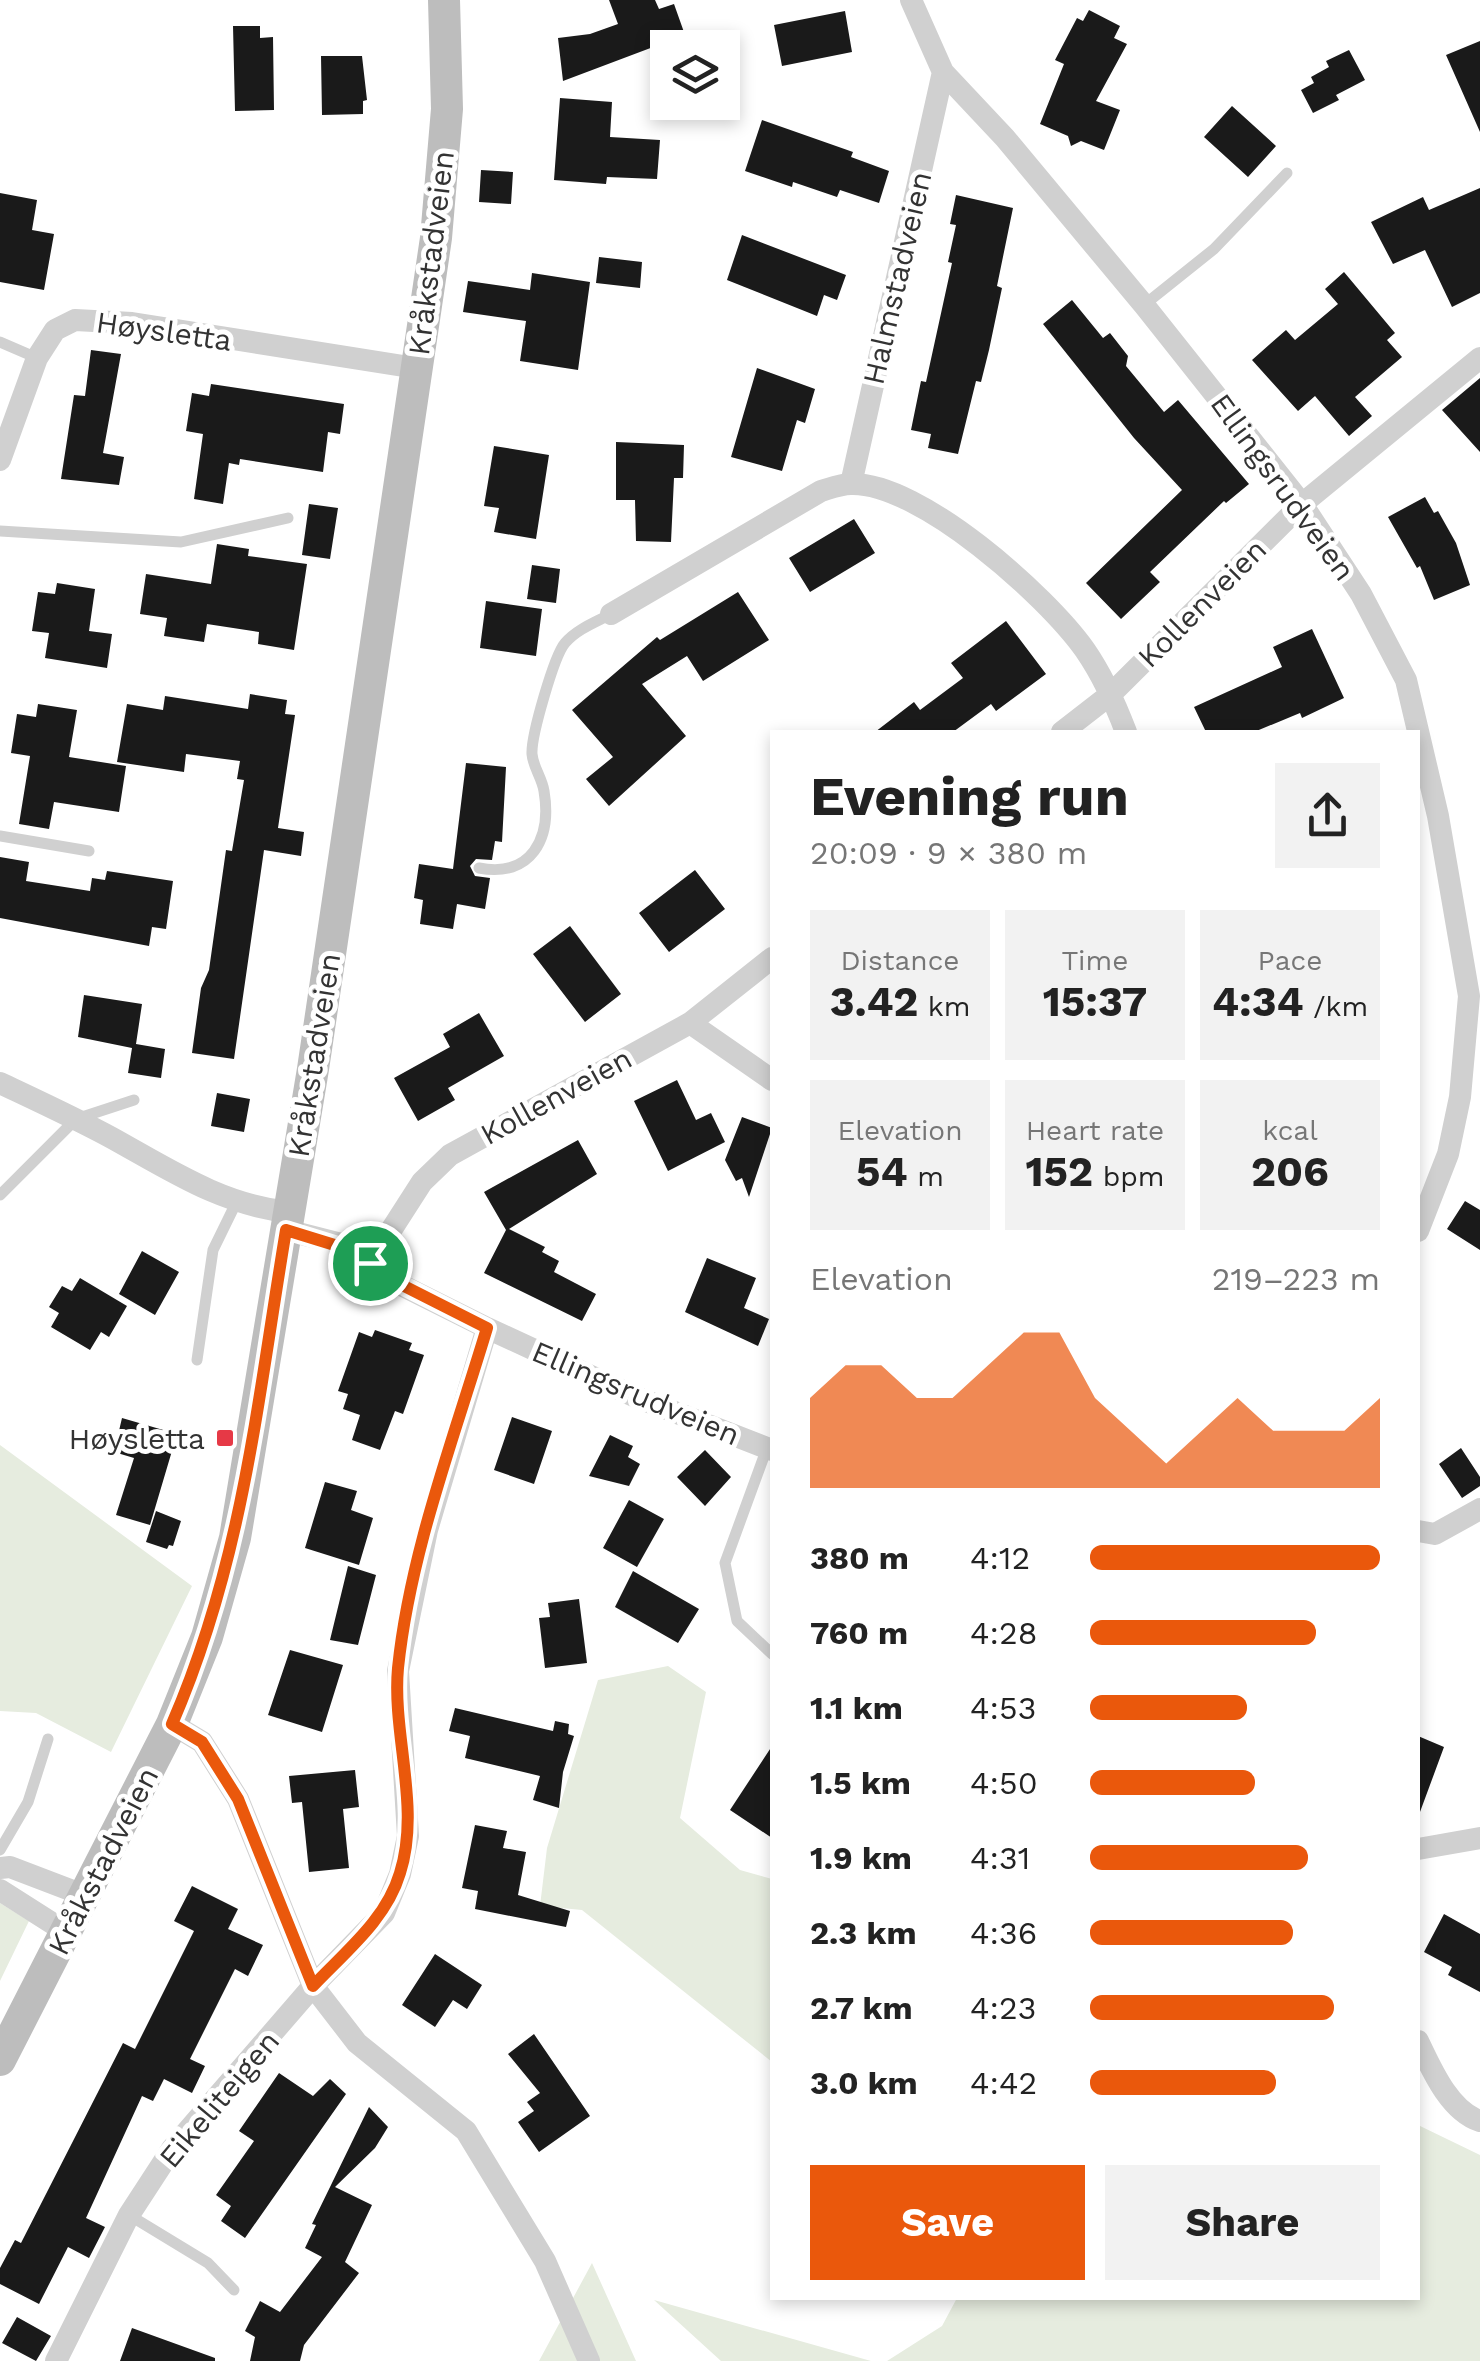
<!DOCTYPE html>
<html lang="en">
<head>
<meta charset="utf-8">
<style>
  :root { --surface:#fff; --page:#f2f2f2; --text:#222; --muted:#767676; --accent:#ea580c }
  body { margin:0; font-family:"Work Sans",sans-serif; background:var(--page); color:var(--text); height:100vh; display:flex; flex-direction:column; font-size:38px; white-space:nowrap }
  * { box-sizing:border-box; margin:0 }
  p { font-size:32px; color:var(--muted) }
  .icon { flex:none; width:55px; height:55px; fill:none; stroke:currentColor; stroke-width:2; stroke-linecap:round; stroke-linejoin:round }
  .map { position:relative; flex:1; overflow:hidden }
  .panel { position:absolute; left:770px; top:730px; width:650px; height:1570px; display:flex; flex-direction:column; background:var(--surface); border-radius:0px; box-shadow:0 5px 15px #0003 }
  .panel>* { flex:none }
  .controls { position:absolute; left:650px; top:30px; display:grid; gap:20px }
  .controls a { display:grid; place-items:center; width:90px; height:90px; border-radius:0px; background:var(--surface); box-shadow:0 5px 15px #0003; font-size:50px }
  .pin { position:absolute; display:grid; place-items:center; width:85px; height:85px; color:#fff; margin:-42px; border:5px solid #fff; border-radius:50%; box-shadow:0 2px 10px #0007 }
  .round { display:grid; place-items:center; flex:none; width:105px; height:105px; border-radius:0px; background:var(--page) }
  .headline { display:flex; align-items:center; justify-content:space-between; height:170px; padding:0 40px }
  h1 { font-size:55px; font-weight:700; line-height:75px }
  .stats { display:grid; grid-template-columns:repeat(3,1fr); gap:15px; height:170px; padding:10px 40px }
  .stats div { display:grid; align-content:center; border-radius:0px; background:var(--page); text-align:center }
  .stats b { font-size:42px; font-weight:700 }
  .stats small { font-size:28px; font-weight:400 }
  .stats p { font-size:28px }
  .chart { height:280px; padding:20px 40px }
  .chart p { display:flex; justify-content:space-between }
  .chart svg { width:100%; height:180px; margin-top:10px; fill:var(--accent); opacity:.7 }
  .button { display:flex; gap:20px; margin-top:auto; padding:20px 40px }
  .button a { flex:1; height:115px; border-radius:0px; background:var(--accent); color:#fff; font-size:40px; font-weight:700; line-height:115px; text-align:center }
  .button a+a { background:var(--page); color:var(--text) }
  ul { padding:0 40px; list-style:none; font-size:32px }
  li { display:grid; grid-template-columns:160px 120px 1fr; align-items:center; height:75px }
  li i { height:25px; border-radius:12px; background:var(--accent) }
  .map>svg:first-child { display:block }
  .green { fill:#e6ecdf }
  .building { fill:#1a1a1a }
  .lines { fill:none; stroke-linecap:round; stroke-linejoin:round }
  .service { stroke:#d0d0d0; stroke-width:11 }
  .minor { stroke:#d0d0d0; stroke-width:22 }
  .secondary { stroke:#bdbdbd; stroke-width:32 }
  .route-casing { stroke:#fff; stroke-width:20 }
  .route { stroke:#ea580c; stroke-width:12 }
  .poi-dot { fill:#e63946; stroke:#fff; stroke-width:4 }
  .labels { text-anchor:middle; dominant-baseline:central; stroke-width:10; stroke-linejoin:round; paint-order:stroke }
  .street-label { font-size:30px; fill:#333; stroke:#fff }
  .poi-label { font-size:30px; fill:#333; stroke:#fff; text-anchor:end }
</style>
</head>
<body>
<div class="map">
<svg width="1480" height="2361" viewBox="0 0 1480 2361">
  <rect width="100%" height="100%" fill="#fff"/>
  <path class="green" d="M0,1445L192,1586L111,1752L36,1713L0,1711Z
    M668,1666L706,1692L680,1818L740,1870L772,1879V2062L582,1910L540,1906L547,1848L598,1680Z
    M0,1903L29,1921L0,1981Z
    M1418,2125L1480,2155V2361H887L942,2326L957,2298H1418Z
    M592,2263L636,2361H539Z
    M654,2300L871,2361H721Z"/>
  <path class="building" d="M609,0H655L659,9L674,4L685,35L563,81L558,38L590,34L618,24Z
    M1089,10L1120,26L1114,38L1127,44L1096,101L1120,110L1104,150L1081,141L1071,146L1068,136L1040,124L1064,64L1055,60L1077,18L1083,21Z
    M845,11L852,52L782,66L774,25Z
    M233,26H260V38L273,37L274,110L235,111Z
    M1480,41V132L1446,55Z
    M1349,50L1365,80L1336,95L1339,100L1313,113L1301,90L1314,83L1311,77L1329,67L1326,61Z
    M321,56H362L367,100L363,101V114L322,115Z
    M560,98L612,102L610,137L660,140L657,179L607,177L606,184L554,180Z
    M1232,106L1276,146L1248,177L1204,137Z
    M762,120L853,152L851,157L889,171L879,203L840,190L837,197L793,182L792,187L745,171Z
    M481,170L513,172L511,204L479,202Z
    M1480,188V293L1452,307L1425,250L1393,264L1371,222L1423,197L1429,210Z
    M0,193L37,200L32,230L54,234L44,290L0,282Z
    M956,195L1013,208L997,286L1002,288L989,350L981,382L976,381L958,454L928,448L931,434L911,430L921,381L926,382L952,263L948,262L956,225L950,224Z
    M742,235L846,275L837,300L824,295L817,316L727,280Z
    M599,257L642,262L640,288L596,283Z
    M1344,272L1395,333L1387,340L1402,357L1355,397L1372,416L1349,436L1315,396L1298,411L1252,360L1286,330L1295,340L1338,304L1325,289Z
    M532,273L590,282L578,370L520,361L526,321L463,312L468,281L530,290Z
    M1072,300L1103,338L1110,333L1128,356L1126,366L1164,412L1178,400L1249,484L1226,503L1224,501L1150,572L1160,582L1121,619L1086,583L1182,490L1134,438L1043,324Z
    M91,350L121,354L103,453L124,457L119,485L61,479L74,395L85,396Z
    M757,368L815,389L805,423L797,420L782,471L731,457Z
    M1480,378V452L1442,410Z
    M211,384L344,404L340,434L328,432L323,472L240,459L239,465L229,463L223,504L194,499L203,434L186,431L192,393L209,396Z
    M616,442L684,445L683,478H674L671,542L636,541L635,500H616Z
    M494,446L549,455L536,539L494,532L499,508L484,506Z
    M1425,497L1434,513L1438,511L1456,543L1470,585L1434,600L1420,566L1417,568L1388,517Z
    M309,504L338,508L330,559L302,555Z
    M854,519L875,553L810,592L789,558Z
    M217,544L249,549L248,556L307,564L294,650L258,644L259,632L207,624L204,642L164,636L167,618L140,614L146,574L211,584Z
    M532,565L560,569L556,603L527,599Z
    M57,583L95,589L89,631L112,634L107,668L45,658L49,633L32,631L38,592L55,594Z
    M738,592L769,640L703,681L687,656L642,684L686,736L609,806L586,779L613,757L572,710L657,637L660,640Z
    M486,601L542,609L536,656L480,648Z
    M1006,621L1046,674L996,711L991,704L953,732H875L914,702L920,710L963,678L951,663Z
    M1312,629L1344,698L1302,718L1300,713L1254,732H1206L1194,707L1282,667L1273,647Z
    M250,694L287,700L285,714L295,715L278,828L304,832L301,856L264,850L234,1059L192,1053L201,988L209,970L226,850L232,851L244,780L237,779L240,761L186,754L184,772L117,762L127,704L163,710L165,696L248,709Z
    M38,704L77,710L69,757L126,766L119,812L54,802L49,829L19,824L30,756L11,753L17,714L36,717Z
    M466,763L506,767L502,842L495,841L492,860L476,859L470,866L475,876L490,878L485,909L457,904L453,929L420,924L423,900L414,898L419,864L453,869Z
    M0,857L29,862L26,881L90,891L92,878L105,880L107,871L173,881L166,929L152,927L149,946L0,918Z
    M695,870L725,909L669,952L639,913Z
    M570,926L621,994L585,1022L533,954Z
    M84,995L142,1004L136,1044L165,1049L161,1078L128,1073L132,1048L78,1037Z
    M479,1013L504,1056L448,1088L455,1100L418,1121L394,1078L450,1047L443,1034Z
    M677,1080L696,1120L711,1113L725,1142L668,1171L634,1101Z
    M217,1093L250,1099L244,1132L211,1126Z
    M742,1117L772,1128L749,1197L742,1178L736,1181L725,1160Z
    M578,1140L597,1174L509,1229L545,1247L542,1252L559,1261L554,1272L596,1294L582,1321L484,1273L506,1230L484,1192Z
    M1465,1201L1480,1210V1250L1447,1229Z
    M142,1251L179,1272L155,1315L119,1294Z
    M707,1258L756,1278L744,1308L769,1319L758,1346L685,1312Z
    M80,1278L127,1306L109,1337L101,1332L90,1350L51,1327L59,1313L49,1307L62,1286L72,1291Z
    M375,1330L412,1343L409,1350L424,1355L403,1414L395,1411L380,1450L352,1440L360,1415L343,1409L348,1394L338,1391L359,1332L372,1337Z
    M512,1417L552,1431L534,1484L494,1470Z
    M122,1418L177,1434L150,1525L116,1515L134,1458L114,1452Z
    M610,1435L633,1446L628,1457L640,1464L629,1486L589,1476Z
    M1461,1448L1480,1477V1486L1462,1498L1439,1464Z
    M705,1450L731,1477L705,1506L677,1477Z
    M325,1482L357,1491L351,1510L373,1518L359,1565L305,1548Z
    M629,1500L664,1519L637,1567L603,1548Z
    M156,1511L181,1521L173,1546L169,1545L167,1549L146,1542Z
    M348,1566L376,1575L358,1645L330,1640Z
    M633,1571L699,1609L678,1643L615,1607Z
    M579,1599L587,1663L545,1668L539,1618L550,1617L548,1603Z
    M290,1650L343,1665L322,1732L268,1715Z
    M455,1708L553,1731L555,1721L569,1724L568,1734L574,1736L563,1772L559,1808L533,1800L540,1776L465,1758L470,1736L449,1731Z
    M1418,1736L1444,1747L1420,1812L1418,1811Z
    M772,1746V1838L730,1810Z
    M355,1770L359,1807L343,1809L349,1868L309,1872L302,1802L292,1803L289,1776Z
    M475,1825L507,1831L503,1848L526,1852L518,1895L570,1911L566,1927L475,1909L478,1891L462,1888Z
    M192,1886L238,1909L228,1929L263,1945L248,1976L235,1969L190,2059L205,2066L192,2093L164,2079L153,2101L142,2096L86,2218L105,2227L89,2258L68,2247L39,2304L0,2284V2268L15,2240L21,2243L123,2043L135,2049L194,1931L174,1921Z
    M1444,1914L1480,1934V1992L1448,1975L1452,1967L1424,1952Z
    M435,1954L482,1985L467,2009L453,2000L435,2027L402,2005Z
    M534,2034L590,2116L539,2152L518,2122L534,2111L527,2102L540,2093L508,2054Z
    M279,2073L313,2096L330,2079L346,2094L245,2238L221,2221L231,2206L216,2195L254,2141L239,2131Z
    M369,2107L388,2127L375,2148L335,2187L372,2205L345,2262L359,2273L304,2345L300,2361H250L255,2337L245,2331L260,2301L280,2312L322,2257L305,2248L316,2225L312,2224Z
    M17,2317L51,2336L36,2361L2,2343Z
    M132,2328L215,2358V2361H120Z"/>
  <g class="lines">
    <path class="service" d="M1144,305L1214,249L1287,173
      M0,342L37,358
      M0,531L181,542L288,518
      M0,836L89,851
      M479,868C531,878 552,839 544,791C542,778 533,767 532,754C531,736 554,656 565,643C577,629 596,622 611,614
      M0,1195L76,1119L134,1100
      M197,1360L213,1250L236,1203
      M767,1448L725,1563L737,1621L772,1654
      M0,1850L28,1802L48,1739
      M129,2215L208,2263L234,2290"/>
    <path class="minor" d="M911,0L943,72L1005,138L1144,305L1302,504L1361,594L1406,680L1438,816L1469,996L1460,1097L1448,1154L1418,1231
      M0,460L37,358L55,330L75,320L132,323L416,368
      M851,484L943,72
      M611,614L821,491C831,488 841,484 851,484C920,482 1047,596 1085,650C1103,676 1115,703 1126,732
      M1062,732L1111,694L1302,504L1480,358
      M690,1023L772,1080
      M0,1083C38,1101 75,1118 112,1138C170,1170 222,1205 289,1212
      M286,1230L341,1244L405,1287L487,1328L636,1397L772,1450
      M370,1263L422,1182L450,1155L690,1023L772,958
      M1418,1531L1435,1534L1480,1509
      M172,1724L202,1742L238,1799L313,1986L357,2043L466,2131L545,2261L589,2361
      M1418,1849L1480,1838
      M0,1868L10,1867L86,1896
      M0,1890L66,1932
      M1418,2041C1431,2068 1449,2111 1480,2121
      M56,2361L129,2215L172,2149L313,1986L384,1913L400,1874L408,1836L398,1671L427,1530L487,1328"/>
    <path class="secondary" d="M0,2060L172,1724L207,1637L235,1538L313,1069L436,238L447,109L444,0"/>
  </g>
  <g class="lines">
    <defs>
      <path id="route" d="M286,1230L354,1251L406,1287L487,1328C454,1438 410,1552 398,1668C392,1735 421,1807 400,1873C386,1920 346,1951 313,1986L238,1799L202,1742L172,1724C243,1560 257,1403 286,1230Z"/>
    </defs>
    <use href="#route" class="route-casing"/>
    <use href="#route" class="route"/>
  </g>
  <rect class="poi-dot" x="215" y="1428" width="20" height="20" rx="5"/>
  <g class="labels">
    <g class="street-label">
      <text transform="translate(431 253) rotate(-83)">Kråkstadveien</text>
      <text transform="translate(897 278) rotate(-77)">Halmstadveien</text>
      <text transform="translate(164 331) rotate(8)">Høysletta</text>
      <text transform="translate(1283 487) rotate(54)">Ellingsrudveien</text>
      <text transform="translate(1202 603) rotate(-45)">Kollenveien</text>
      <text transform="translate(314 1055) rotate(-81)">Kråkstadveien</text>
      <text transform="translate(556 1096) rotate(-29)">Kollenveien</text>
      <text transform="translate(636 1393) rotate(23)">Ellingsrudveien</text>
      <text transform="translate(103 1861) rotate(-63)">Kråkstadveien</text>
      <text transform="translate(219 2099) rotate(-50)">Eikeliteigen</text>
    </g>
    <g class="poi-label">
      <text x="205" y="1438">Høysletta</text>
    </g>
  </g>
</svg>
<div class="controls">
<a><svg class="icon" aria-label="layers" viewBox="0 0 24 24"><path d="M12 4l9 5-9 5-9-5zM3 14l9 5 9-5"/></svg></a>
</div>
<div class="pin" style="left:370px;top:1263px;background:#1e9e55"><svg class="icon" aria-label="arrive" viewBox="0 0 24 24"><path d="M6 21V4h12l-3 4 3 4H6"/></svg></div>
<section class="panel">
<div class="headline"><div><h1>Evening run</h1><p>20:09 · 9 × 380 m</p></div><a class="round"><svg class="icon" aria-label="share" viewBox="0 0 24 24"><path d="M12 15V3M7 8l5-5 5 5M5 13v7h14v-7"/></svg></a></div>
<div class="stats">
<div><p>Distance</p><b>3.42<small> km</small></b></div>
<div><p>Time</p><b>15:37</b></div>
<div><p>Pace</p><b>4:34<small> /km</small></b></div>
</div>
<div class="stats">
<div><p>Elevation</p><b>54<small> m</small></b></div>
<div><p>Heart rate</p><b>152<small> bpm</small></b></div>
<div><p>kcal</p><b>206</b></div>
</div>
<div class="chart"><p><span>Elevation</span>219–223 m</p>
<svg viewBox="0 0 160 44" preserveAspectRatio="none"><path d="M0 44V22L10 14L20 14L30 22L40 22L50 14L60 6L70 6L80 22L90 30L100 38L110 30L120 22L130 30L140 30L150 30L160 22V44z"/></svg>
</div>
<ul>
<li><b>380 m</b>4:12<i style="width:100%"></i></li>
<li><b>760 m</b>4:28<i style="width:78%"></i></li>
<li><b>1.1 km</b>4:53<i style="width:54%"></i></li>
<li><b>1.5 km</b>4:50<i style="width:57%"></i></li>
<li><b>1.9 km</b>4:31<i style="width:75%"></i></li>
<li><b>2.3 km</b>4:36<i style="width:70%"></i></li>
<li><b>2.7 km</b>4:23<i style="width:84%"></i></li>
<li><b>3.0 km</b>4:42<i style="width:64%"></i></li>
</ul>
<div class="button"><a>Save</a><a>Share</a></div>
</section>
</div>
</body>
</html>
